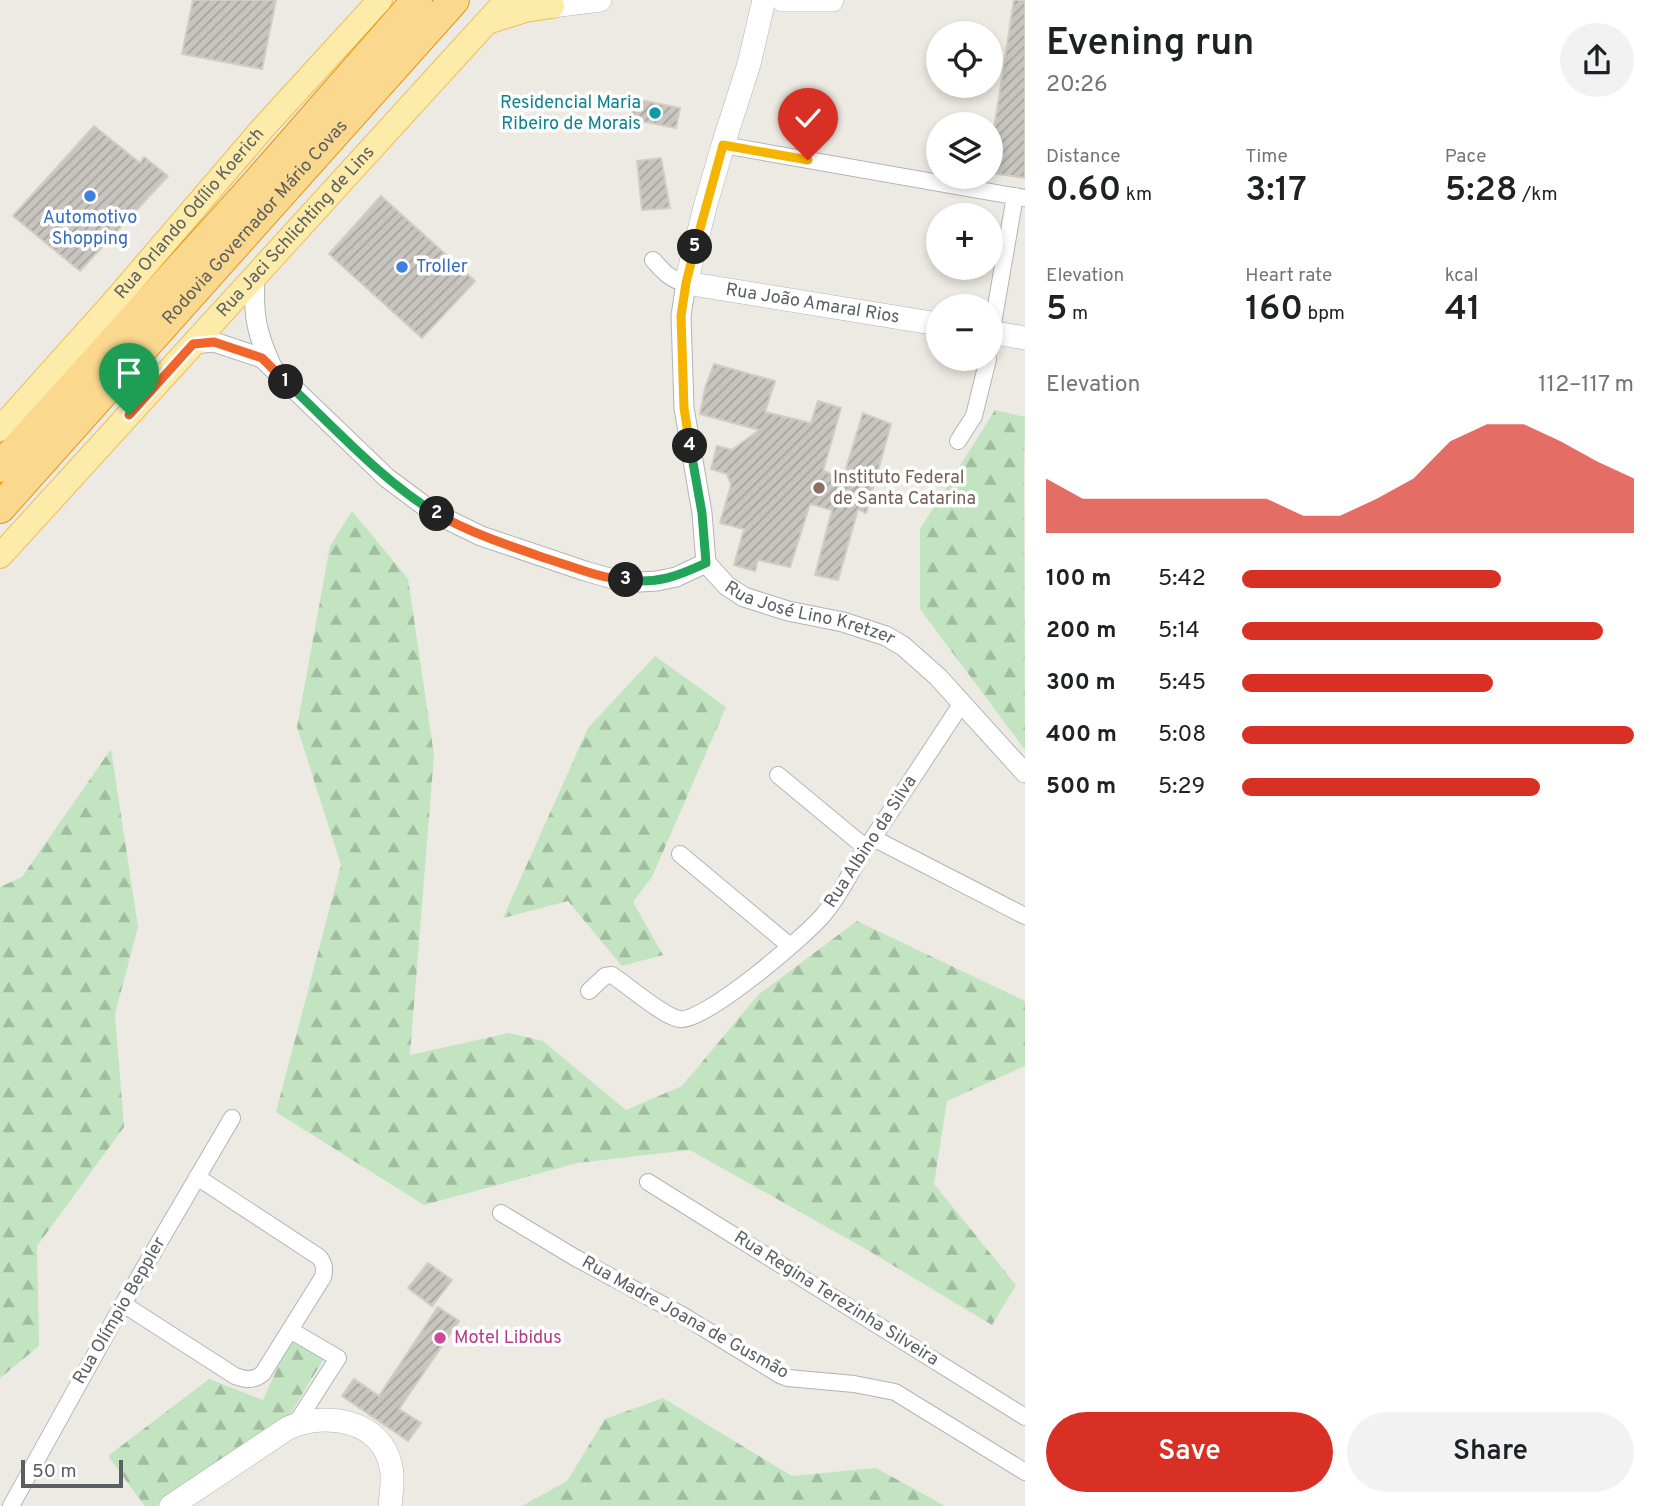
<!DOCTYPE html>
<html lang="en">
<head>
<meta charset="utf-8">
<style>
  :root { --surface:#fff; --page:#f2f2f2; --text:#202124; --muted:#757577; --accent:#d93025 }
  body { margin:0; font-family:Overpass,sans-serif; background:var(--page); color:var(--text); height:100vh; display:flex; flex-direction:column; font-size:26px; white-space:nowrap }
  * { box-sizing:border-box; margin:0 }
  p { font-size:23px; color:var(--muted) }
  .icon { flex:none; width:38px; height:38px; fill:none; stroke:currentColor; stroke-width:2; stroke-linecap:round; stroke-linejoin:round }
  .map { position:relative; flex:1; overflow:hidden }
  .drawer { display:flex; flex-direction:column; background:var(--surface); width:630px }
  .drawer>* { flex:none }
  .tools { position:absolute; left:926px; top:21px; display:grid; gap:14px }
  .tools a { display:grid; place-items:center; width:77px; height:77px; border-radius:50%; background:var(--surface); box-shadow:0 4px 10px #0003; font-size:35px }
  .scale { position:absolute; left:21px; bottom:18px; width:102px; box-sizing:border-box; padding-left:7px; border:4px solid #5b5f63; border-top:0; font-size:19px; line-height:24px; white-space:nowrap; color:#5b5f63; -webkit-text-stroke:5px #fff; paint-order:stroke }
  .pin { position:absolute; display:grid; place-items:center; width:60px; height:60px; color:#fff; margin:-72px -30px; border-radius:50% 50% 50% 0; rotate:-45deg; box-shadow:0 0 7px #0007 }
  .pin .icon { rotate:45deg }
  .km { position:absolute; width:35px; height:35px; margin:-18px; border-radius:50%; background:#222; color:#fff; font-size:19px; line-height:35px; text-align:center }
  .round { display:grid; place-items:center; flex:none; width:74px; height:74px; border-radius:37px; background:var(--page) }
  .head { display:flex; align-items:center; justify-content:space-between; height:119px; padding:0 21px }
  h1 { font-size:38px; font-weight:600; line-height:52px }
  .stats { display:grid; grid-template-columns:repeat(3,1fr); gap:10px; height:119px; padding:7px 21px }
  .stats div { display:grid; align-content:center }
  .stats b { font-size:35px; font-weight:600 }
  .stats small { font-size:19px; font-weight:400 }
  .stats p { font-size:19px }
  .chart { height:196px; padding:14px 21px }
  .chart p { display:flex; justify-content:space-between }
  .chart svg { width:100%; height:126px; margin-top:7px; fill:var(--accent); opacity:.7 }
  .action { display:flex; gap:14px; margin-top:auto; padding:14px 21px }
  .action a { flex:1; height:80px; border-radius:42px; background:var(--accent); color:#fff; font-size:28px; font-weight:600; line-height:80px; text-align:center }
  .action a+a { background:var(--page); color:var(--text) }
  ul { padding:0 21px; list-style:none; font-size:23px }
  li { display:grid; grid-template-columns:112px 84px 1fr; align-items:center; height:52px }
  li i { height:18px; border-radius:9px; background:var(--accent) }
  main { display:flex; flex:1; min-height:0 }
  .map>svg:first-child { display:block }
  .forest { fill:url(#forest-firs) }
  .building { fill:url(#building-hatch); stroke:#d2ccc1; stroke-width:2 }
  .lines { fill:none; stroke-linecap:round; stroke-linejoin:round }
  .minor-casing { stroke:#b0b4b8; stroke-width:18 }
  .tertiary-casing { stroke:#b0b4b8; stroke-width:21 }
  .secondary-casing { stroke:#afb3b8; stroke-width:24 }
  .primary-casing { stroke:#edbd5c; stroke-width:26 }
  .motorway-casing { stroke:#e99707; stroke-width:32 }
  .minor { stroke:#fff; stroke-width:16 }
  .tertiary { stroke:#fff; stroke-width:19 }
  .secondary { stroke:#fff; stroke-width:23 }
  .primary { stroke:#fceba9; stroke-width:24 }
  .motorway { stroke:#fad88e; stroke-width:30 }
  .split-1-casing { stroke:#fff; stroke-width:14 }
  .split-2-casing { stroke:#fff; stroke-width:14 }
  .split-3-casing { stroke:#fff; stroke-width:14 }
  .split-4-casing { stroke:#fff; stroke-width:14 }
  .split-5-casing { stroke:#fff; stroke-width:14 }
  .split-6-casing { stroke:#fff; stroke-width:14 }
  .split-1 { stroke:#f0652b; stroke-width:9 }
  .split-2 { stroke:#22a559; stroke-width:9 }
  .split-3 { stroke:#f0652b; stroke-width:9 }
  .split-4 { stroke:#22a559; stroke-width:9 }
  .split-5 { stroke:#f5b400; stroke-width:9 }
  .split-6 { stroke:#f5b400; stroke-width:9 }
  .culture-dot { fill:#0f9aa8; stroke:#fff; stroke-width:2.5 }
  .shop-dot { fill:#3f7fe0; stroke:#fff; stroke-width:2.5 }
  .education-dot { fill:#8d6e63; stroke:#fff; stroke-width:2.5 }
  .hotel-dot { fill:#d1479c; stroke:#fff; stroke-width:2.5 }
  .labels { text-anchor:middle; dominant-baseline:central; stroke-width:7; stroke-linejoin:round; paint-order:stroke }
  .culture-label { font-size:18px; fill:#0d838f; stroke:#fff; text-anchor:end }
  .street-label { font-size:18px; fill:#5b5f63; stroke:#fff }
  .shop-label { font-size:18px; fill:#366cbe; stroke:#fff }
  .education-label { font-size:18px; fill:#785e54; stroke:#fff; text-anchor:start }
  .hotel-label { font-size:18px; fill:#b23c85; stroke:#fff; text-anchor:start }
</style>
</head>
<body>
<main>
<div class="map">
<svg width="1025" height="1506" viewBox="0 0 1025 1506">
  <defs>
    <pattern id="forest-firs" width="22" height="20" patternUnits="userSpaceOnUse" patternTransform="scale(1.75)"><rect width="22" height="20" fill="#c2e4c0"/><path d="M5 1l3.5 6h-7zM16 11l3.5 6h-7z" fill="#a1bca0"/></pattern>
    <pattern id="building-hatch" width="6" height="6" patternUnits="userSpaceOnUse" patternTransform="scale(1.75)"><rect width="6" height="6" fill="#c8c5c0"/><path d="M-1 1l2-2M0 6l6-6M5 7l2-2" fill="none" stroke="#a5a3a0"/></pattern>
  </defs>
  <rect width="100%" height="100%" fill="#edeae3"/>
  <path class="forest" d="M995,410L1025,417L1024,470L1025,750L920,609V529Z
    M352,511L408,579L434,755L410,1055L509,1033L543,1041L626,1110L682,1086L758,995L857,921L1025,1001V1066L947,1101L934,1184L1016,1285L992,1325L864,1248L690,1150L577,1163L424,1205L276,1112L341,865L297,727L330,546Z
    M655,656L726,707L652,877L633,902L663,955L622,966L568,901L503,918L588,728Z
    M111,749L138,927L115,1014L124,1127L37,1246L39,1346L0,1378V887L22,877Z
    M291,1338L326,1355L286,1421L156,1506H145L108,1456L209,1379L263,1400Z
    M663,1398L792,1476L876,1468L945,1506H522L567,1481L605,1419Z"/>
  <path class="building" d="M193,0H276L262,69L182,54Z
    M1014,0H1025V178L990,173V154Z
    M635,99L680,108L676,128L631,119Z
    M94,126L140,163L144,157L168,176L80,271L13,216Z
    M661,158L670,208L642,210L637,161Z
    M381,196L475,281L422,338L329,254Z
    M714,364L775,381L765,412L811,423L818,401L841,408L823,471L843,478L863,413L891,424L866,513L858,509L838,580L815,575L832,510L810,504L790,567L758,560L755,571L734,565L744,529L720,523L731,485L727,474L711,469L717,446L732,450L759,430L700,414L705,388Z
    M428,1263L452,1280L432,1306L408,1288Z
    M438,1307L459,1321L399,1409L421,1423L408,1441L342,1396L354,1379L379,1396Z"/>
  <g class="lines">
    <defs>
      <path id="minor" d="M723,145L1025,198
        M653,260C663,271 671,281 686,283
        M990,341L1015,196
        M958,441L974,416L988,359
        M778,775L866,848
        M873,838L1025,916
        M680,854L790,946
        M589,991L605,976L612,975C627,985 663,1016 679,1019C703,1024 807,935 824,914C844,891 854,862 873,838L962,703
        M648,1182L1025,1417
        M501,1213L574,1257L682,1315L780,1375L788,1378L854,1384L895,1392L1025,1472
        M123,1304L235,1376C246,1380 254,1381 263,1373L323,1277C325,1268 324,1263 319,1257L197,1177
        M290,1330L338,1358L295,1425
        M11,1506L123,1304L232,1118"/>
      <g id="tertiary">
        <path d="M255,276C253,315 256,332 272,367"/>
        <path id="s1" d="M686,283L681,316L684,408L702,513L706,563L727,586L744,597L788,611L843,622L886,636L903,646L938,677L1025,773"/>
        <path d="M193,344L214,342L262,358L387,478L434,513L481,536L585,571L613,579L640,582L657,581L676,577L706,563"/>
      </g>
      <g id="secondary">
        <path id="s2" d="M764,0L749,64L723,145L705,207L686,283L938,324"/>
        <path d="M783,0H832"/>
        <path d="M534,3L552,6L600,0"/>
        <path d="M990,332L1025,338"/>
        <path d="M171,1506L288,1428C326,1411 382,1420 391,1467C394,1480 391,1493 390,1506"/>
      </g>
      <g id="primary">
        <path d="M490,21L525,10L552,6"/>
        <path id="s3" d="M0,429L113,303L263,128L380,0"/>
        <path id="s4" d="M0,556L507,0"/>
      </g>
      <g id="motorway">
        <path d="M0,467L255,185L417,0"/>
        <path id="s5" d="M0,508L454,0"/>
      </g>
    </defs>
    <use href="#minor" class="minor-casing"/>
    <use href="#tertiary" class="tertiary-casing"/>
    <use href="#secondary" class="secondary-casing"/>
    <use href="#primary" class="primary-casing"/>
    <use href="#motorway" class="motorway-casing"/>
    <use href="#minor" class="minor"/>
    <use href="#tertiary" class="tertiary"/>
    <use href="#secondary" class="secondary"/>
    <use href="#primary" class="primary"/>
    <use href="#motorway" class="motorway"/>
  </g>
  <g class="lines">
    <defs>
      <path id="split-1" d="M129,415L193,344L214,342L262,358L286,382"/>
      <path id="split-2" d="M286,382C333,426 382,481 437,514"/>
      <path id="split-3" d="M437,514C473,534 510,546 548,559C574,567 599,578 626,580"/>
      <path id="split-4" d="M626,580C658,584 678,576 706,563L702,513L690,446"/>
      <path id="split-5" d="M690,446L684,408L681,316L686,283L695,247"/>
      <path id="split-6" d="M695,247L723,145L808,160"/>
    </defs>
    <use href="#split-1" class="split-1-casing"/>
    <use href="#split-2" class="split-2-casing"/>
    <use href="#split-3" class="split-3-casing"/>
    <use href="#split-4" class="split-4-casing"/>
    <use href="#split-5" class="split-5-casing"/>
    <use href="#split-6" class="split-6-casing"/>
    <use href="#split-1" class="split-1"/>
    <use href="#split-2" class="split-2"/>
    <use href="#split-3" class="split-3"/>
    <use href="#split-4" class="split-4"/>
    <use href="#split-5" class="split-5"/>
    <use href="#split-6" class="split-6"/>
  </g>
  <circle class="culture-dot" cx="655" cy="113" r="7"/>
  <g class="shop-dot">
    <circle cx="90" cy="196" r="7"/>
    <circle cx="402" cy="267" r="7"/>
  </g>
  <circle class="education-dot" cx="819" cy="488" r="7"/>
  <circle class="hotel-dot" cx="440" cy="1338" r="7"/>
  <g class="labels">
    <g class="culture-label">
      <text x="641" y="103">Residencial Maria<tspan x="641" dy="21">Ribeiro de Morais</tspan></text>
    </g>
    <g class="street-label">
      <text stroke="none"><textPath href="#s3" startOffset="287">Rua Orlando Odílio Koerich</textPath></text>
      <text stroke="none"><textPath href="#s5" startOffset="383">Rodovia Governador Mário Covas</textPath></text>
      <text stroke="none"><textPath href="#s4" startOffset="439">Rua Jaci Schlichting de Lins</textPath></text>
      <text stroke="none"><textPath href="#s2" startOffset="422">Rua João Amaral Rios</textPath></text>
      <text stroke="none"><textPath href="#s1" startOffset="401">Rua José Lino Kretzer</textPath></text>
      <text transform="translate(871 842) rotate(-57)">Rua Albino da Silva</text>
      <text transform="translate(836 1299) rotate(32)">Rua Regina Terezinha Silveira</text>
      <text transform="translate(120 1311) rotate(-60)">Rua Olímpio Beppler</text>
      <text transform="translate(685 1318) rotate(29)">Rua Madre Joana de Gusmão</text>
    </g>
    <g class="shop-label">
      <text x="90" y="218">Automotivo<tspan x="90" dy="21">Shopping</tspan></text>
      <text x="416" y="267" text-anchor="start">Troller</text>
    </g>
    <g class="education-label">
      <text x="833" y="478">Instituto Federal<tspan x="833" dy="21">de Santa Catarina</tspan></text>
    </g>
    <g class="hotel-label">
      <text x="454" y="1338">Motel Libidus</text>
    </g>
  </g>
</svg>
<div class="tools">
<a><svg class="icon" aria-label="locate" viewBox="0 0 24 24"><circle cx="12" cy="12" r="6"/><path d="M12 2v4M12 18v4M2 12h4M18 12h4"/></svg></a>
<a><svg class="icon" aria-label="layers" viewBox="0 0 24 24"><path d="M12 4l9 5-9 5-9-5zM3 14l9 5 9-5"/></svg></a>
<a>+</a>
<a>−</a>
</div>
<div class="scale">50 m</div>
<div class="pin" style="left:129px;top:415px;background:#1e9e55"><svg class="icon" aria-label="arrive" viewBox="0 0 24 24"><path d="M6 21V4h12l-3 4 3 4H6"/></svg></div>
<div class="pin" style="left:808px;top:160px;background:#d93025"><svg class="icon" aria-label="check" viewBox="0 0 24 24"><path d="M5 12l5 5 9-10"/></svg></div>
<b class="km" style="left:286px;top:382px">1</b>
<b class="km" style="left:437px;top:514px">2</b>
<b class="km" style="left:626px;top:580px">3</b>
<b class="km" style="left:690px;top:446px">4</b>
<b class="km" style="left:695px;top:247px">5</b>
</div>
<section class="drawer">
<div class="head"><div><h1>Evening run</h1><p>20:26</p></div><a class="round"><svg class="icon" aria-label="share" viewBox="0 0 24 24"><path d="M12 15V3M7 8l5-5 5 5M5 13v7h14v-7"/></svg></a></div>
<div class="stats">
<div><p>Distance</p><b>0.60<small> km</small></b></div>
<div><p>Time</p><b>3:17</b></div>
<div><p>Pace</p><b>5:28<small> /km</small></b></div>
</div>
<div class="stats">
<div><p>Elevation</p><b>5<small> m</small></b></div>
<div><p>Heart rate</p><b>160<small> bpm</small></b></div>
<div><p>kcal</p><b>41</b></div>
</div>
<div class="chart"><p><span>Elevation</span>112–117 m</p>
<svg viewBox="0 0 160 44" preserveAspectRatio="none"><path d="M0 44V25L10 32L20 32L30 32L40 32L50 32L60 32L70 38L80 38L90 32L100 25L110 12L120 6L130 6L140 12L150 19L160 25V44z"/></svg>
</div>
<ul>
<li><b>100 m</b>5:42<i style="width:66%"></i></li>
<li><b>200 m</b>5:14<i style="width:92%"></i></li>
<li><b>300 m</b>5:45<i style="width:64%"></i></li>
<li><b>400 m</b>5:08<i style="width:100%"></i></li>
<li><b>500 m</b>5:29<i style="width:76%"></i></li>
</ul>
<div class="action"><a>Save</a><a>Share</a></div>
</section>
</main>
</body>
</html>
